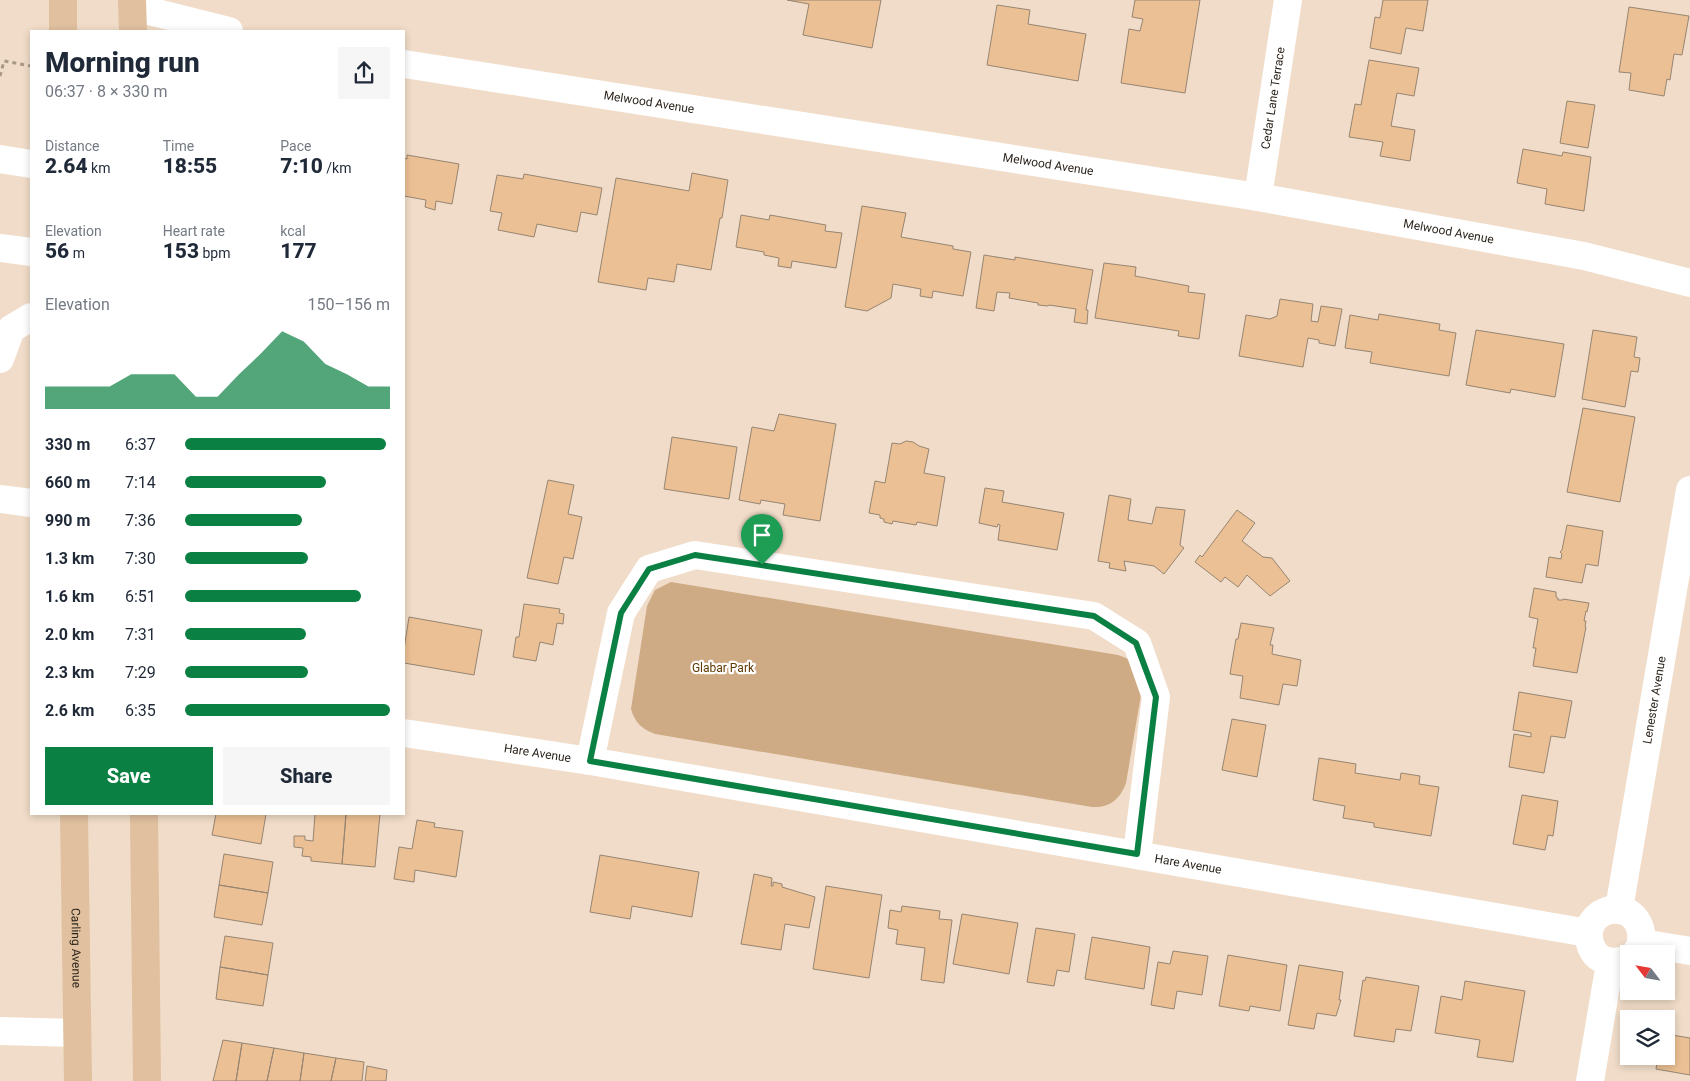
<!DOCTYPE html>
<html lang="en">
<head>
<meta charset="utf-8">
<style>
  :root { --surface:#fff; --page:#f6f6f7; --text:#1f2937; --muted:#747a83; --accent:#0b8043 }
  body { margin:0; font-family:Roboto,sans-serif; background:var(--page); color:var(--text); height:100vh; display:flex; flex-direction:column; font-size:19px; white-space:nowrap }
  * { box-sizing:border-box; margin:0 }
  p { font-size:16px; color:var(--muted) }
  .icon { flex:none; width:28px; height:28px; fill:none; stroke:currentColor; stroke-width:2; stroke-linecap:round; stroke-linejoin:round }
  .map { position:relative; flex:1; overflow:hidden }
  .panel { position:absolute; left:30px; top:30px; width:375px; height:785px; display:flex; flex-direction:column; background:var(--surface); border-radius:0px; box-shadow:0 2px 8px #0003 }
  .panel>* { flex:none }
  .needle { width:32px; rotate:301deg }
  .controls { position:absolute; left:1620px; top:945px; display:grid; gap:10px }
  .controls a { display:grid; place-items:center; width:55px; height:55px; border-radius:0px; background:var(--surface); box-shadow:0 2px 8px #0003; font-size:25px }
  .pin { position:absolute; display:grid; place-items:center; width:42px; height:42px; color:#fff; margin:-51px -21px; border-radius:50% 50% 50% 0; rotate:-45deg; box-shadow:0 0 5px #0007 }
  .pin .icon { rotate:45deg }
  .round { display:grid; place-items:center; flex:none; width:52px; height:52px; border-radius:0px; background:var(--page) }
  .headline { display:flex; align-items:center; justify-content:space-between; height:85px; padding:0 15px }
  h1 { font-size:28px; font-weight:800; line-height:38px }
  .stats { display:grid; grid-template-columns:repeat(3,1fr); gap:8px; height:85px; padding:5px 15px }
  .stats div { display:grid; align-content:center }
  .stats b { font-size:21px; font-weight:800 }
  .stats small { font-size:14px; font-weight:400 }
  .stats p { font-size:14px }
  .chart { height:140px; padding:10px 15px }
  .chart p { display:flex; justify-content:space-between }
  .chart svg { width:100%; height:90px; margin-top:5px; fill:var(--accent); opacity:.7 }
  .primary-button { display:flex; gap:10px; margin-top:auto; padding:10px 15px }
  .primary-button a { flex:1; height:58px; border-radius:0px; background:var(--accent); color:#fff; font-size:20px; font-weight:800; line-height:58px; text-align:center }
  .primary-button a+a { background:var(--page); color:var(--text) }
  ul { padding:0 15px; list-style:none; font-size:16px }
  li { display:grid; grid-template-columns:80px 60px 1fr; align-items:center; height:38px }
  li i { height:12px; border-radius:6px; background:var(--accent) }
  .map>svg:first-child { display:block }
  .green { fill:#ceaa85 }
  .building { fill:#ebc094; stroke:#978572 }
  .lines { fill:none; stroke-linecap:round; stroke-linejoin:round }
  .path { stroke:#a89889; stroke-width:3; stroke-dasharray:4 4; stroke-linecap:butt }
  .minor { stroke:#fff; stroke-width:28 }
  .major { stroke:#e0c09e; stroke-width:28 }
  .route-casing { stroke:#fff; stroke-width:10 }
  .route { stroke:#0b8043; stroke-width:6 }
  .labels { text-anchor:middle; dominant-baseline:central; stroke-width:4.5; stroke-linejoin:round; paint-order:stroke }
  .street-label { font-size:12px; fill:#2b241c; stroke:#fff }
  .park-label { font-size:12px; fill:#603900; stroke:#fff }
</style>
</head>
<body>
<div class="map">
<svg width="1690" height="1081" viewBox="0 0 1690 1081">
  <rect width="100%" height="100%" fill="#f0dcc8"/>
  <path class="green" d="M671,582L1118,655L1126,658L1134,664L1142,689L1126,783C1120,799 1110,808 1092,807L655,734C642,729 635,723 631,709L647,606L655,590Z"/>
  <path class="building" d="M787,0H881L872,48L803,35L809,4Z
    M1135,0H1200L1185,93L1121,83L1129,29L1140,31L1143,19L1132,17Z
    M1383,0H1428L1423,31L1406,28L1401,54L1370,48L1375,17L1380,18Z
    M997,5L1030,10L1028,24L1086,34L1078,81L987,65Z
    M1629,7L1689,16L1682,55L1674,54L1670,80L1667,79L1664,96L1629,90L1631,73L1619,72Z
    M1369,60L1419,68L1414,96L1397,93L1391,126L1415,130L1410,161L1380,156L1383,142L1349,137L1355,104L1361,105Z
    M1567,101L1595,105L1588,148L1560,143Z
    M1523,149L1562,156L1563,152L1591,157L1584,211L1545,204L1547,189L1517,183Z
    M407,155L459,164L452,204L436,201L435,210L425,207L426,200L404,196V158L407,159Z
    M692,173L728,180L722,218H720L711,270L677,264L674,282L648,278L646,290L598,282L616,178L689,191Z
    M524,174L602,188L597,215L581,212L577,232L537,224L534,237L498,230L502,213L490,211L497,175L523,179Z
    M862,206L906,213L901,237L953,246V249L971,252L963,296L933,291L932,298L920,296L921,289L893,284L891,298L867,311L845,307Z
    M741,215L769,220L770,215L826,225L825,231L842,233L836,268L792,261L791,268L778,266L779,258L764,255V252L736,247Z
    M984,255L1015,260V257L1093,270L1086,310H1088L1087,324L1074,322L1076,309L1049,305L1048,306L1038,305V303L1009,298L1010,293L997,292L994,311L976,308Z
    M1104,263L1136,267L1135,276L1189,286L1188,292L1205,294L1199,339L1178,336L1179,331L1095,318Z
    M1280,299L1313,304L1311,321L1318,322L1321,306L1342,309L1335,346L1319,343V340L1308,338L1303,367L1239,356L1246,315L1270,319L1277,316Z
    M1379,314L1440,324L1439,330L1456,333L1449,376L1370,363L1372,352L1345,348L1350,315L1378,320Z
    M1476,330L1564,344L1555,397L1511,389L1510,393L1466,385Z
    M1593,330L1637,337L1634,357L1640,358L1638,372L1631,371L1625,407L1582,399Z
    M1583,408L1635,417L1620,502L1567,492Z
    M779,414L836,424L820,521L783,515L785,504L761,500L760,504L739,500L752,427L774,431Z
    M672,437L737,447L729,499L664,489Z
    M906,441L913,442L919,446L929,449L924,473L945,477L937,526L917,522L916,525L893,521L892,524L884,522V519L880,518V515L869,513L875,481L885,483L892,443L900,444Z
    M548,480L574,485L568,514L582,517L573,559L564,557L558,584L527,578Z
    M985,488L1004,491L1002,502L1064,513L1057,550L998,540L1000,525L998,524L997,527L979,523Z
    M1109,495L1131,499L1128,520L1152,524L1156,507L1185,510L1180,545L1184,548L1164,574L1154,566L1124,561L1126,571L1109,568L1110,563L1098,561Z
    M1237,510L1255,523L1242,541L1263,557L1272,558L1290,581L1270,596L1247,575L1238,587L1225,577L1221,582L1195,562L1200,555L1202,557Z
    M1567,525L1603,531L1598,566L1586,564L1582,583L1546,577L1549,557L1561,559L1562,554L1560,552L1562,550Z
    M1534,588L1556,592V597L1558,598V600H1563V599L1589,603L1587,612L1586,611L1584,621H1586L1585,627H1586L1577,673L1533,666L1536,648H1533L1538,619L1529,617Z
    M524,604L560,609L559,613L564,614L563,624L557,623L553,645L540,642L536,661L513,657L516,637H519Z
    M409,617L482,630L474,675L404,663V649Z
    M1241,623L1274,628L1270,645H1273L1272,654L1301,660L1297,686L1283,684L1279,705L1240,698L1243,676L1230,674L1236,639H1238Z
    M1519,692L1572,701L1565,738L1551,736L1544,773L1509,767L1514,734L1531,737V733L1513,730Z
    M1232,719L1266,725L1257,777L1222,770Z
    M1319,758L1356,764L1355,773L1400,780L1401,773L1420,776L1419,784L1439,787L1431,836L1374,827V823L1343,818L1345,806L1313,800Z
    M1522,795L1558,801L1553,836L1548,835L1545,850L1513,844Z
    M216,814H266L261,844L212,835Z
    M315,814H346L342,864L311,861V857L302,856L303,848L294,847V836H305V840L313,841Z
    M346,814H380L375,867L342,864Z
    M417,820L435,823L434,827L463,831L456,877L415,870L414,882L394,879L399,847L412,849Z
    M224,854L273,862L268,893L219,885Z
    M600,855L699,872L692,917L632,906L630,919L590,912Z
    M754,874L772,878L771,886H773V882L782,884V887L815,897L809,928L785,924L781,950L741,944Z
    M219,885L268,893L262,925L214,917Z
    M826,886L882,895L869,978L813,969Z
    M902,906L940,911L939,919L952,920L944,983L921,980L925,948L896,944L898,930L888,928L890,910L901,912Z
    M962,914L1018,923L1009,974L953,964Z
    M1036,928L1075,934L1069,972L1057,970L1054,986L1027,982Z
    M225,936L273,943L268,975L220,967Z
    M1092,937L1150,947L1144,989L1085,979Z
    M1173,951L1208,956L1202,995L1177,991L1174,1009L1151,1005L1158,962L1170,964Z
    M1228,955L1287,965L1280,1011L1250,1006L1249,1011L1219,1006Z
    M1299,965L1343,972L1339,1000H1341L1336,1016L1317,1013L1314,1029L1288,1025Z
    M220,967L268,975L263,1006L216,999Z
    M1366,977L1419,986L1411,1031L1396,1029L1394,1042L1354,1036L1363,980L1365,981Z
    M1465,981L1525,991L1513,1062L1477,1057L1480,1040L1435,1033L1441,996L1462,1000Z
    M1666,1034L1690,1038V1075L1656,1069L1658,1056H1666Z
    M223,1040L242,1043L236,1081H213Z
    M242,1043L274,1048L267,1081H236Z
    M274,1048L304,1053L300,1081H267Z
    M304,1053L336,1058L331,1081H300Z
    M336,1058L364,1062L362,1081H331Z
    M367,1066L387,1070L386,1081H365Z"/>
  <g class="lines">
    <path class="path" d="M0,76L4,61L31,66"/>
    <g class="minor">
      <path d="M133,7L229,31"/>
      <path id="s1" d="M404,64L1258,197L1584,256L1690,283"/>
      <path d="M0,159L31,164"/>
      <path id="s2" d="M1258,197L1288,0"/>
      <path d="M0,248L31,252"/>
      <path d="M0,359L11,329L31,317"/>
      <path d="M0,499L31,503"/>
      <path id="s3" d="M404,733L590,761L1588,933"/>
      <path d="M590,761L621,613L649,569L695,555L1094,616L1137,643L1156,697L1137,854"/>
      <path id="s4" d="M1619,909L1690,490"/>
      <path d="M1642,943L1690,951"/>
      <path d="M1629,959C1609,966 1592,960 1589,938C1587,921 1602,908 1618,910C1640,911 1648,939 1635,954"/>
      <path d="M0,1031L77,1033"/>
      <path d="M1590,1081L1610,963"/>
    </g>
    <g class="major">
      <path d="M63,0V31"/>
      <path d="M132,0L133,31"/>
      <path id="s5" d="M74,814L78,1081"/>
      <path d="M144,814L147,1081"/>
    </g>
  </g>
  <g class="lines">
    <defs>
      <path id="route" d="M695,555L1094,616L1136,643L1156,697L1137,854L590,761L621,613L649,569Z"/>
    </defs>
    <use href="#route" class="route-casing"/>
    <use href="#route" class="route"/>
  </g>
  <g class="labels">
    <g class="street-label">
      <text stroke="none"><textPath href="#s2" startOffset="100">Cedar Lane Terrace</textPath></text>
      <text stroke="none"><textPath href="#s1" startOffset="248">Melwood Avenue</textPath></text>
      <text stroke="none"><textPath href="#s1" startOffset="652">Melwood Avenue</textPath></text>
      <text stroke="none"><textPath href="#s1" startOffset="1058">Melwood Avenue</textPath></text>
      <text stroke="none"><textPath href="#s4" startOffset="212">Lenester Avenue</textPath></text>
      <text stroke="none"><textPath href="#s3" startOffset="135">Hare Avenue</textPath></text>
      <text stroke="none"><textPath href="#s3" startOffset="795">Hare Avenue</textPath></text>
      <text stroke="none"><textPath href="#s5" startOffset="134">Carling Avenue</textPath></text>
    </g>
    <g class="park-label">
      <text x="723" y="668">Glabar Park</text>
    </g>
  </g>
</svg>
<div class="controls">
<a><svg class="needle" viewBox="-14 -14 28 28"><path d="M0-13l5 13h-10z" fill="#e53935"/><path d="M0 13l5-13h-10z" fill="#747a83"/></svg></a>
<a><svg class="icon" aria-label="layers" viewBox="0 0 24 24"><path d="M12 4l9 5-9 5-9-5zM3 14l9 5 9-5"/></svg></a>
</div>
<div class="pin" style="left:762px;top:565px;background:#1e9e55"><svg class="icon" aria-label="arrive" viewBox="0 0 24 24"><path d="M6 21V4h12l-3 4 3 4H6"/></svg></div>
<section class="panel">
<div class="headline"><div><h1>Morning run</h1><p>06:37 · 8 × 330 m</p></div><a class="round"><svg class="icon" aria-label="share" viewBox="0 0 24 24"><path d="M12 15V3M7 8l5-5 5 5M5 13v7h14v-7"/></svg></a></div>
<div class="stats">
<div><p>Distance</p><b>2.64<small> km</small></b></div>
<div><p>Time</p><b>18:55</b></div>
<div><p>Pace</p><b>7:10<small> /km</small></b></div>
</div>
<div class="stats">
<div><p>Elevation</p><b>56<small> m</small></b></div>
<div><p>Heart rate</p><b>153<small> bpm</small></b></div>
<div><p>kcal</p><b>177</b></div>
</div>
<div class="chart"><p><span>Elevation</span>150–156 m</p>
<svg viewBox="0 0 160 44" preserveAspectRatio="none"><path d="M0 44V33L10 33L20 33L30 33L40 27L50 27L60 27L70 38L80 38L90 27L100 17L110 6L120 11L130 22L140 27L150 33L160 33V44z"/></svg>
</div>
<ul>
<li><b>330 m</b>6:37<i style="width:98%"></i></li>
<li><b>660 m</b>7:14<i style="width:69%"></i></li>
<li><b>990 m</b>7:36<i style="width:57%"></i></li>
<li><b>1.3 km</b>7:30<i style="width:60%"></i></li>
<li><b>1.6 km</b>6:51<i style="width:86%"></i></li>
<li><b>2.0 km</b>7:31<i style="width:59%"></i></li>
<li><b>2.3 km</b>7:29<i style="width:60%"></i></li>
<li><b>2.6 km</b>6:35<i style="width:100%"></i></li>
</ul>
<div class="primary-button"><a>Save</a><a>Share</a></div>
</section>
</div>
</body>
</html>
